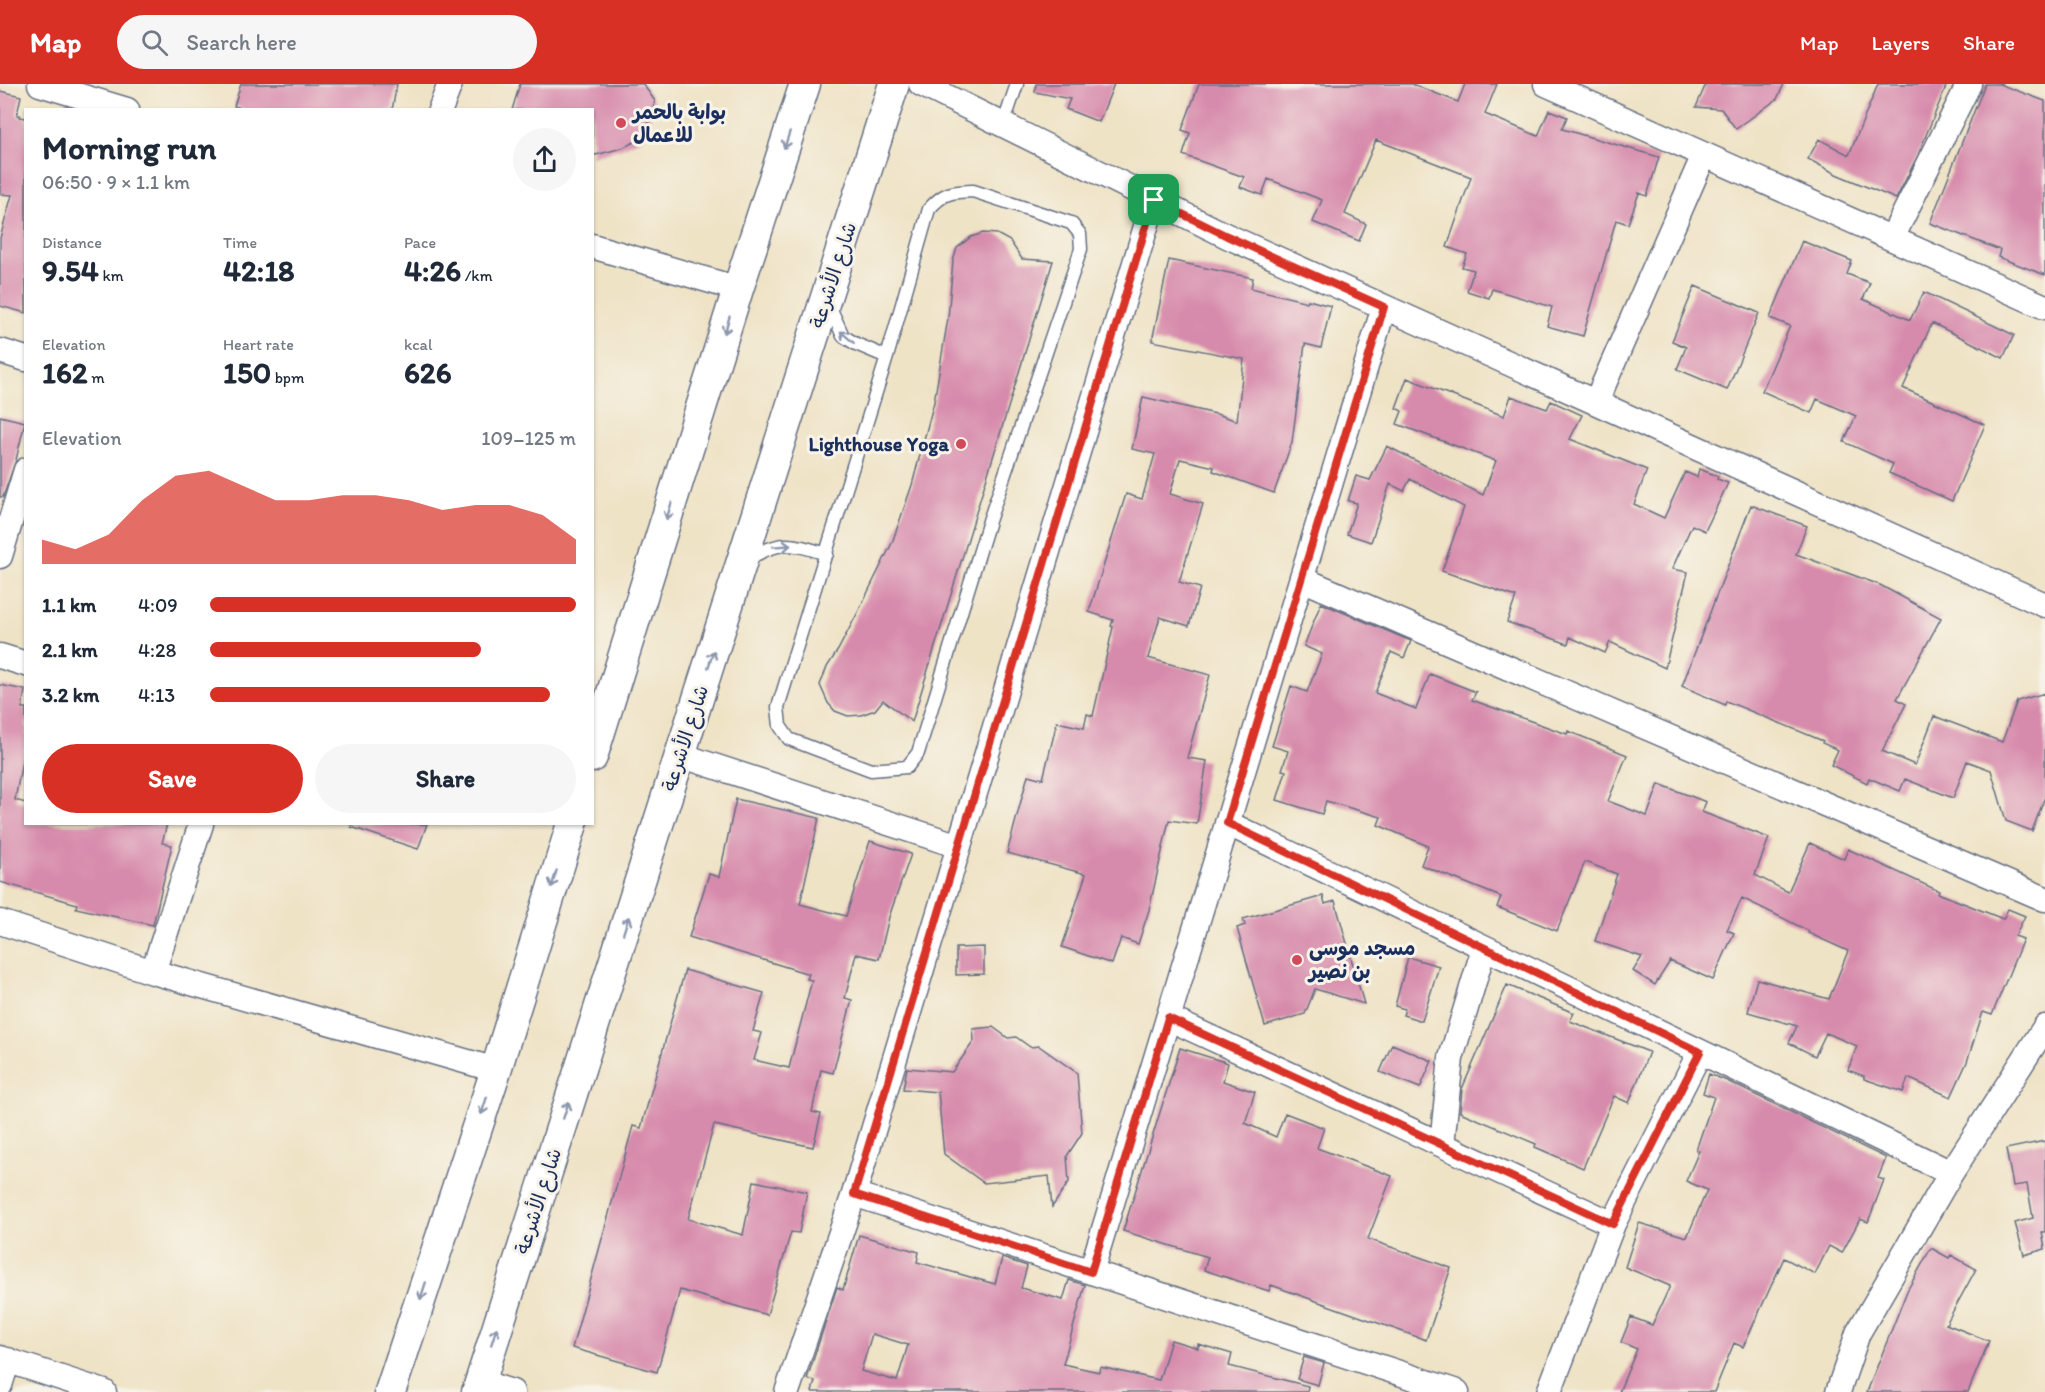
<!DOCTYPE html>
<html lang="en">
<head>
<meta charset="utf-8">
<style>
  :root { --surface:#fff; --page:#f6f6f7; --text:#1f2937; --muted:#747a83; --accent:#d93025 }
  body { margin:0; font-family:Itim,"Playpen Sans Arabic",sans-serif; background:var(--page); color:var(--text); height:100vh; display:flex; flex-direction:column; font-size:22px; white-space:nowrap }
  * { box-sizing:border-box; margin:0 }
  p { font-size:20px; color:var(--muted) }
  .icon { flex:none; width:33px; height:33px; fill:none; stroke:currentColor; stroke-width:2; stroke-linecap:round; stroke-linejoin:round }
  .map { position:relative; flex:1; overflow:hidden }
  .drawer { position:absolute; left:24px; top:24px; width:570px; height:717px; display:flex; flex-direction:column; background:var(--surface); border-radius:0px; box-shadow:0 2px 4px #0004 }
  .drawer>* { flex:none }
  .pin { position:absolute; display:grid; place-items:center; width:51px; height:51px; color:#fff; margin:-26px; border-radius:12px; box-shadow:0 3px 9px #0006 }
  .round { display:grid; place-items:center; flex:none; width:63px; height:63px; border-radius:32px; background:var(--page) }
  .headline { display:flex; align-items:center; justify-content:space-between; height:102px; padding:0 18px }
  h1 { font-size:33px; font-weight:700; line-height:45px }
  .stats { display:grid; grid-template-columns:repeat(3,1fr); gap:9px; height:102px; padding:6px 18px }
  .stats div { display:grid; align-content:center }
  .stats b { font-size:30px; font-weight:700 }
  .stats small { font-size:16px; font-weight:400 }
  .stats p { font-size:16px }
  .chart { height:168px; padding:12px 18px }
  .chart p { display:flex; justify-content:space-between }
  .chart svg { width:100%; height:108px; margin-top:6px; fill:var(--accent); opacity:.7 }
  .cta { display:flex; gap:12px; margin-top:auto; padding:12px 18px }
  .cta a { flex:1; height:69px; border-radius:36px; background:var(--accent); color:#fff; font-size:24px; font-weight:700; line-height:69px; text-align:center }
  .cta a+a { background:var(--page); color:var(--text) }
  ul { padding:0 18px; list-style:none; font-size:20px }
  li { display:grid; grid-template-columns:96px 72px 1fr; align-items:center; height:45px }
  li i { height:15px; border-radius:8px; background:var(--accent) }
  header { display:flex; align-items:center; gap:36px; box-sizing:border-box; height:84px; padding:0 30px; background:var(--accent); color:#fff }
  header strong { font-size:28px }
  nav { display:flex; gap:33px; margin-inline-start:auto; font-size:21px }
  .search { width:420px; height:54px; background:var(--page); display:flex; align-items:center; gap:15px; box-sizing:border-box; padding:0 21px; border-radius:33px; color:var(--muted); font-size:22px }
  .map>svg:first-child { display:block }
  .building { fill:#d78bac; fill-rule:evenodd }
  .lines { fill:none; stroke-linecap:round; stroke-linejoin:round }
  .service-casing { stroke:#656e82; stroke-width:15 }
  .minor-casing { stroke:#656e82; stroke-width:27 }
  .tertiary-casing { stroke:#656e82; stroke-width:33 }
  .service { stroke:#fff; stroke-width:12 }
  .minor { stroke:#fff; stroke-width:24 }
  .tertiary { stroke:#fff; stroke-width:30 }
  .oneway { stroke:#8d97ae }
  .route-casing { stroke:#fff; stroke-width:12 }
  .route { stroke:#d93025; stroke-width:8 }
  .poi-dot { fill:#d1495b; stroke:#f7f3e8; stroke-width:2 }
  .labels { text-anchor:middle; dominant-baseline:central; stroke-width:6; stroke-linejoin:round; paint-order:stroke }
  .poi-label { font-size:20px; font-weight:bold; fill:#1b2f5e; stroke:#f7f3e8; text-anchor:start }
  .street-label { font-size:20px; fill:#1b2f5e; stroke:#f7f3e8 }
</style>
</head>
<body>
<header>
<strong>Map</strong>
<div class="search"><svg class="icon" aria-label="search" viewBox="0 0 24 24"><circle cx="10" cy="10" r="6"/><path d="M15 15l6 6"/></svg>Search here</div>
<nav><a>Map</a><a>Layers</a><a>Share</a></nav>
</header>
<div class="map">
<svg width="2045" height="1308" viewBox="0 0 2045 1308">
  <rect width="100%" height="100%" fill="#f7f3e8"/>
  <filter id="ink" filterUnits="userSpaceOnUse"><feTurbulence type="fractalNoise" baseFrequency=".0167" numOctaves="2"/><feDisplacementMap in="SourceGraphic" scale="12" xChannelSelector="R" yChannelSelector="G"/><feConvolveMatrix kernelMatrix="1 2 1 2 8 2 1 2 1" color-interpolation-filters="sRGB"/></filter>
  <filter id="wash" filterUnits="userSpaceOnUse"><feTurbulence type="fractalNoise" baseFrequency=".008" numOctaves="4" result="noise"/><feDisplacementMap in="SourceGraphic" scale="24" xChannelSelector="R" yChannelSelector="G"/><feGaussianBlur stdDeviation="1.35" result="paint"/><feColorMatrix in="noise" values="0 0 0 0 0 0 0 0 0 0 0 0 0 0 0 0 0 1.4 0 .05"/><feComposite in="paint" operator="in"/></filter>
  <g filter="url(#wash)">
    <rect width="100%" height="100%" fill="#efe3c6"/>
    <g id="blocks">
      <path class="building" d="M241,0H397L392,26H248L234,22Z
        M520,0H643L655,17L645,53L622,64L592,72V26H512Z
        M1036,0H1114L1099,38L1066,25L1070,15L1035,8Z
        M1199,0H1412L1458,18L1465,0H1497L1485,30L1538,52L1549,26L1567,33L1562,45L1659,73L1647,112L1639,109L1628,140L1616,136L1583,252L1547,242L1552,223L1492,205L1489,214L1467,207L1474,186L1462,183L1467,170L1447,163L1471,93L1376,56L1345,130L1366,140L1359,157L1313,138L1322,116L1268,95L1262,111L1240,103L1244,93L1183,71L1190,49L1182,46Z
        M1706,0H1784L1777,15L1736,45L1721,25L1696,23Z
        M1878,0H1947L1918,71L1896,115L1836,90L1808,75L1819,55L1849,71Z
        M1985,0H1999L2045,17V191L1998,173L2000,166L1930,139Z
        M0,7L21,12L17,31H20L19,33L26,34V229L0,222V154L12,111L0,110Z
        M983,149L997,150L1010,157L1022,175L1053,177L912,638L883,616L875,626L861,631L848,632L835,627L828,619L820,601L827,583L838,566L858,528L892,459L912,401L934,318L948,234L953,177L957,164L971,153Z
        M1802,157L1852,177L1847,190L1870,199L1863,215L1910,236L1924,208L2014,251L2003,274L1932,239L1903,304L1985,341L1952,417L1889,389L1893,380L1844,358L1856,332L1817,315L1811,329L1762,307L1790,242L1770,234Z
        M1169,176L1253,194L1251,204L1307,218L1308,216L1331,222L1321,264L1305,260L1292,358L1274,409L1213,387L1214,383L1180,375L1170,410L1203,420L1179,498L1200,504L1189,542L1160,533L1148,574L1210,591L1187,674L1207,677L1197,740L1169,736L1149,826L1138,860L1121,854L1112,880L1062,863L1086,790L1007,769L1028,691L1043,695L1057,638L1084,644L1087,630L1093,632L1113,543L1111,542L1113,536L1089,528L1126,410L1142,415L1155,370L1132,365L1143,313L1220,331L1237,337L1244,275L1152,257Z
        M1695,202L1759,229L1727,306L1677,285L1686,263L1672,257Z
        M1407,294L1504,332L1511,312L1547,325L1551,317L1582,331L1570,355L1647,386L1634,420L1664,434L1685,388L1697,393L1699,385L1718,392L1717,395L1728,399L1705,447L1692,441L1672,485L1688,488L1665,584L1610,558L1605,569L1570,553L1568,560L1507,538L1516,513L1442,487L1464,423L1410,395L1404,407L1390,400L1371,458L1347,450L1357,419L1348,417L1356,392L1370,396L1387,362L1483,411L1496,377L1397,340L1402,327L1396,324Z
        M0,332L25,338L16,376L3,413H0Z
        M1751,421L1807,442L1796,470L1880,501L1941,534L1897,615L1906,620L1882,667L1915,681L1934,632L2002,658L2017,617L2045,609V713L2032,747L2006,737L1991,686L1967,677L1953,714L1905,695L1900,707L1869,694L1867,699L1831,681L1838,666L1822,659L1823,657L1726,617L1725,621L1682,602Z
        M1321,519L1411,557L1404,574L1391,568L1375,609L1416,625L1430,590L1476,608L1472,616L1567,650L1568,647L1627,671L1608,717L1647,732L1659,700L1706,718L1702,728L1769,754L1755,791L1788,808L1810,759L1844,775L1848,765L1939,807L1938,809L2003,835L2008,825L2025,832L2015,852L2023,855L1992,931L1983,928L1967,978L1951,1013L1908,994L1903,1008L1864,995V992L1848,986L1857,962L1826,949L1815,972L1789,959L1797,942L1748,928L1757,895L1829,915L1848,867L1808,849L1809,847L1742,814L1727,846L1734,849L1713,896L1670,877L1655,901L1633,887L1642,873L1595,857L1617,790L1585,778L1557,847L1497,823L1501,813L1421,781L1428,762L1378,741L1381,733L1326,717L1322,730L1277,716L1286,687L1282,686L1288,667L1272,662L1291,602L1307,608L1322,570L1304,562Z
        M0,601L25,606L22,624H26V655L15,716L26,719V740H167L162,759L172,761L153,841L76,824L77,820L0,798Z
        M736,715L819,734L800,820L846,832L870,757L911,770L889,833L879,875L856,870L845,914L852,916L833,989L821,986L812,1028L821,1030L813,1063L714,1041L688,1135L743,1151L754,1097L807,1108L799,1149L791,1148L767,1231L680,1206L657,1288L572,1264L633,1042L641,1044L685,886L764,909L753,947L762,949L754,976L789,984L812,896L807,895L809,890L689,853L709,790L719,793Z
        M352,740H427L418,765L351,743Z
        M1323,812L1325,820L1335,817L1364,920L1315,905L1305,930L1265,942L1237,844L1245,841L1243,835Z
        M984,863V890L956,891V864Z
        M1408,873L1439,882L1422,937L1403,931L1405,925L1395,922Z
        M1507,901L1574,929L1570,937L1649,968L1629,1019L1614,1012L1583,1084L1535,1063L1536,1060L1460,1028L1462,1005Z
        M993,943L1008,954L1016,953L1030,963L1039,962L1077,989L1082,1049L1067,1072L1069,1098L1052,1123L1049,1092L984,1099L944,1070L938,1008L903,1005L907,984L952,988L974,957L973,945Z
        M1392,960L1432,977L1420,1004L1380,988Z
        M1180,964L1228,979L1223,997L1255,1008L1245,1039L1276,1053L1285,1029L1324,1044L1317,1064L1392,1092L1368,1155L1451,1184L1426,1256L1271,1201L1269,1207L1204,1186L1208,1173L1123,1147Z
        M1709,990L1727,997L1886,1074L1878,1094L1884,1096L1868,1138L1860,1135L1842,1169L1829,1162L1815,1190L1784,1174L1743,1263L1734,1259L1714,1308H1619L1637,1265L1621,1258L1631,1233L1652,1241L1670,1202L1625,1183L1639,1139L1687,1153L1707,1106L1686,1097L1699,1067L1696,1066L1714,1013L1703,1009Z
        M2045,1057V1148H2042L2045,1165L2024,1171L2015,1139L2033,1134L2027,1100L2013,1102L2006,1065Z
        M859,1151L919,1168L917,1178L995,1200L1002,1174L1027,1182L1021,1204L1063,1216L1069,1196L1085,1201L1063,1280L1099,1288L1100,1283L1159,1296L1171,1256L1198,1264V1260L1232,1270L1229,1282L1308,1302L1307,1308H812L815,1297L807,1295L837,1203L843,1206ZM872,1250L908,1261L897,1297L861,1287Z
        M1931,1164L1949,1174L1951,1171L1976,1185L1946,1240L1989,1257L1968,1308H1867L1907,1207Z
        M1304,1273L1324,1279L1318,1301L1297,1295Z"/>
    </g>
  </g>
  <g filter="url(#ink)">
    <use href="#blocks" fill-opacity="0" stroke="#656e82" stroke-width="1.5"/>
    <g class="lines">
      <defs>
        <path id="service" d="M1003,41L1017,0
          M973,107L1071,139L1080,150L1081,165L989,437L918,669L907,683L871,686L789,655L780,642L778,623L887,273L929,125C944,108 951,108 973,107Z
          M829,221L843,252L856,260L887,273
          M747,476C781,455 790,459 827,470"/>
        <path id="minor" d="M40,0L127,26
          M921,0L1227,152L2045,521
          M1546,0L2045,223
          M440,26L450,0
          M1892,154L1969,0
          M592,162L738,205
          M0,267L26,275
          M1596,318L1704,71
          M0,472L26,386
          M1302,495L2045,815
          M0,572L26,580
          M680,671L959,762
          M1227,739L1951,1089
          M0,838L153,888L496,986
          M153,888L201,740
          M1168,934L1613,1140
          M1442,1060L1451,974L1484,864
          M854,1110L1457,1308
          M1091,1188L1384,223
          M0,1274L104,1308
          M480,1298L512,1308
          M0,1301L8,1276
          M787,1308L854,1110L1154,116
          M1549,1308L1613,1140L1700,968
          M1838,1308L1858,1249L1951,1089L2045,943"/>
        <path id="tertiary" d="M592,673L738,205L805,0
          M390,1308L496,986L572,740
          M477,1308L894,0"/>
      </defs>
      <use href="#service" class="service-casing"/>
      <use href="#minor" class="minor-casing"/>
      <use href="#tertiary" class="tertiary-casing"/>
      <use href="#service" class="service"/>
      <use href="#minor" class="minor"/>
      <use href="#tertiary" class="tertiary"/>
    </g>
    <defs><path id="oneway-shaft" d="M-6 0H5M1.5-3L5.5 0L1.5 3" fill="none" stroke-width="1.6" stroke-linecap="round" stroke-linejoin="round" transform="scale(1.5)"/></defs>
    <g class="oneway">
      <use href="#oneway-shaft" transform="translate(787 56) rotate(108)"/>
      <use href="#oneway-shaft" transform="translate(727 241) rotate(107)"/>
      <use href="#oneway-shaft" transform="translate(847 253) rotate(-139)"/>
      <use href="#oneway-shaft" transform="translate(669 427) rotate(107)"/>
      <use href="#oneway-shaft" transform="translate(782 462) rotate(-4)"/>
      <use href="#oneway-shaft" transform="translate(711 575) rotate(-72)"/>
      <use href="#oneway-shaft" transform="translate(554 795) rotate(107)"/>
      <use href="#oneway-shaft" transform="translate(626 841) rotate(-72)"/>
      <use href="#oneway-shaft" transform="translate(484 1022) rotate(108)"/>
      <use href="#oneway-shaft" transform="translate(566 1026) rotate(-72)"/>
      <use href="#oneway-shaft" transform="translate(423 1207) rotate(108)"/>
      <use href="#oneway-shaft" transform="translate(494 1252) rotate(-72)"/>
    </g>
  </g>
  <g class="lines" filter="url(#ink)">
    <defs>
      <path id="route" d="M1154,116L1227,152L1384,223L1227,739L1700,968L1613,1140L1168,934L1091,1188L854,1110Z"/>
    </defs>
    <use href="#route" class="route-casing"/>
    <use href="#route" class="route"/>
  </g>
  <g class="poi-dot">
    <circle cx="621" cy="39" r="6"/>
    <circle cx="961" cy="360" r="6"/>
    <circle cx="1297" cy="876" r="6"/>
  </g>
  <g class="labels">
    <g class="poi-label">
      <text x="633" y="28">بوابة بالحمر<tspan x="633" dy="23">للاعمال</tspan></text>
      <text x="949" y="360" text-anchor="end">Lighthouse Yoga</text>
      <text x="1309" y="864">مسجد موسى<tspan x="1309" dy="23">بن نصير</tspan></text>
    </g>
    <g class="street-label">
      <text transform="translate(833 191) rotate(-72)">شارع الأشرعة</text>
      <text transform="translate(685 654) rotate(-72)">شارع الأشرعة</text>
      <text transform="translate(538 1117) rotate(-72)">شارع الأشرعة</text>
    </g>
  </g>
</svg>
<div class="pin" style="left:1154px;top:116px;background:#1e9e55"><svg class="icon" aria-label="arrive" viewBox="0 0 24 24"><path d="M6 21V4h12l-3 4 3 4H6"/></svg></div>
<section class="drawer">
<div class="headline"><div><h1>Morning run</h1><p>06:50 · 9 × 1.1 km</p></div><a class="round"><svg class="icon" aria-label="share" viewBox="0 0 24 24"><path d="M12 15V3M7 8l5-5 5 5M5 13v7h14v-7"/></svg></a></div>
<div class="stats">
<div><p>Distance</p><b>9.54<small> km</small></b></div>
<div><p>Time</p><b>42:18</b></div>
<div><p>Pace</p><b>4:26<small> /km</small></b></div>
</div>
<div class="stats">
<div><p>Elevation</p><b>162<small> m</small></b></div>
<div><p>Heart rate</p><b>150<small> bpm</small></b></div>
<div><p>kcal</p><b>626</b></div>
</div>
<div class="chart"><p><span>Elevation</span>109–125 m</p>
<svg viewBox="0 0 160 44" preserveAspectRatio="none"><path d="M0 44V34L10 38L20 32L30 18L40 8L50 6L60 12L70 18L80 18L90 16L100 16L110 18L120 22L130 20L140 20L150 24L160 34V44z"/></svg>
</div>
<ul>
<li><b>1.1 km</b>4:09<i style="width:100%"></i></li>
<li><b>2.1 km</b>4:28<i style="width:74%"></i></li>
<li><b>3.2 km</b>4:13<i style="width:93%"></i></li>
</ul>
<div class="cta"><a>Save</a><a>Share</a></div>
</section>
</div>
</body>
</html>
